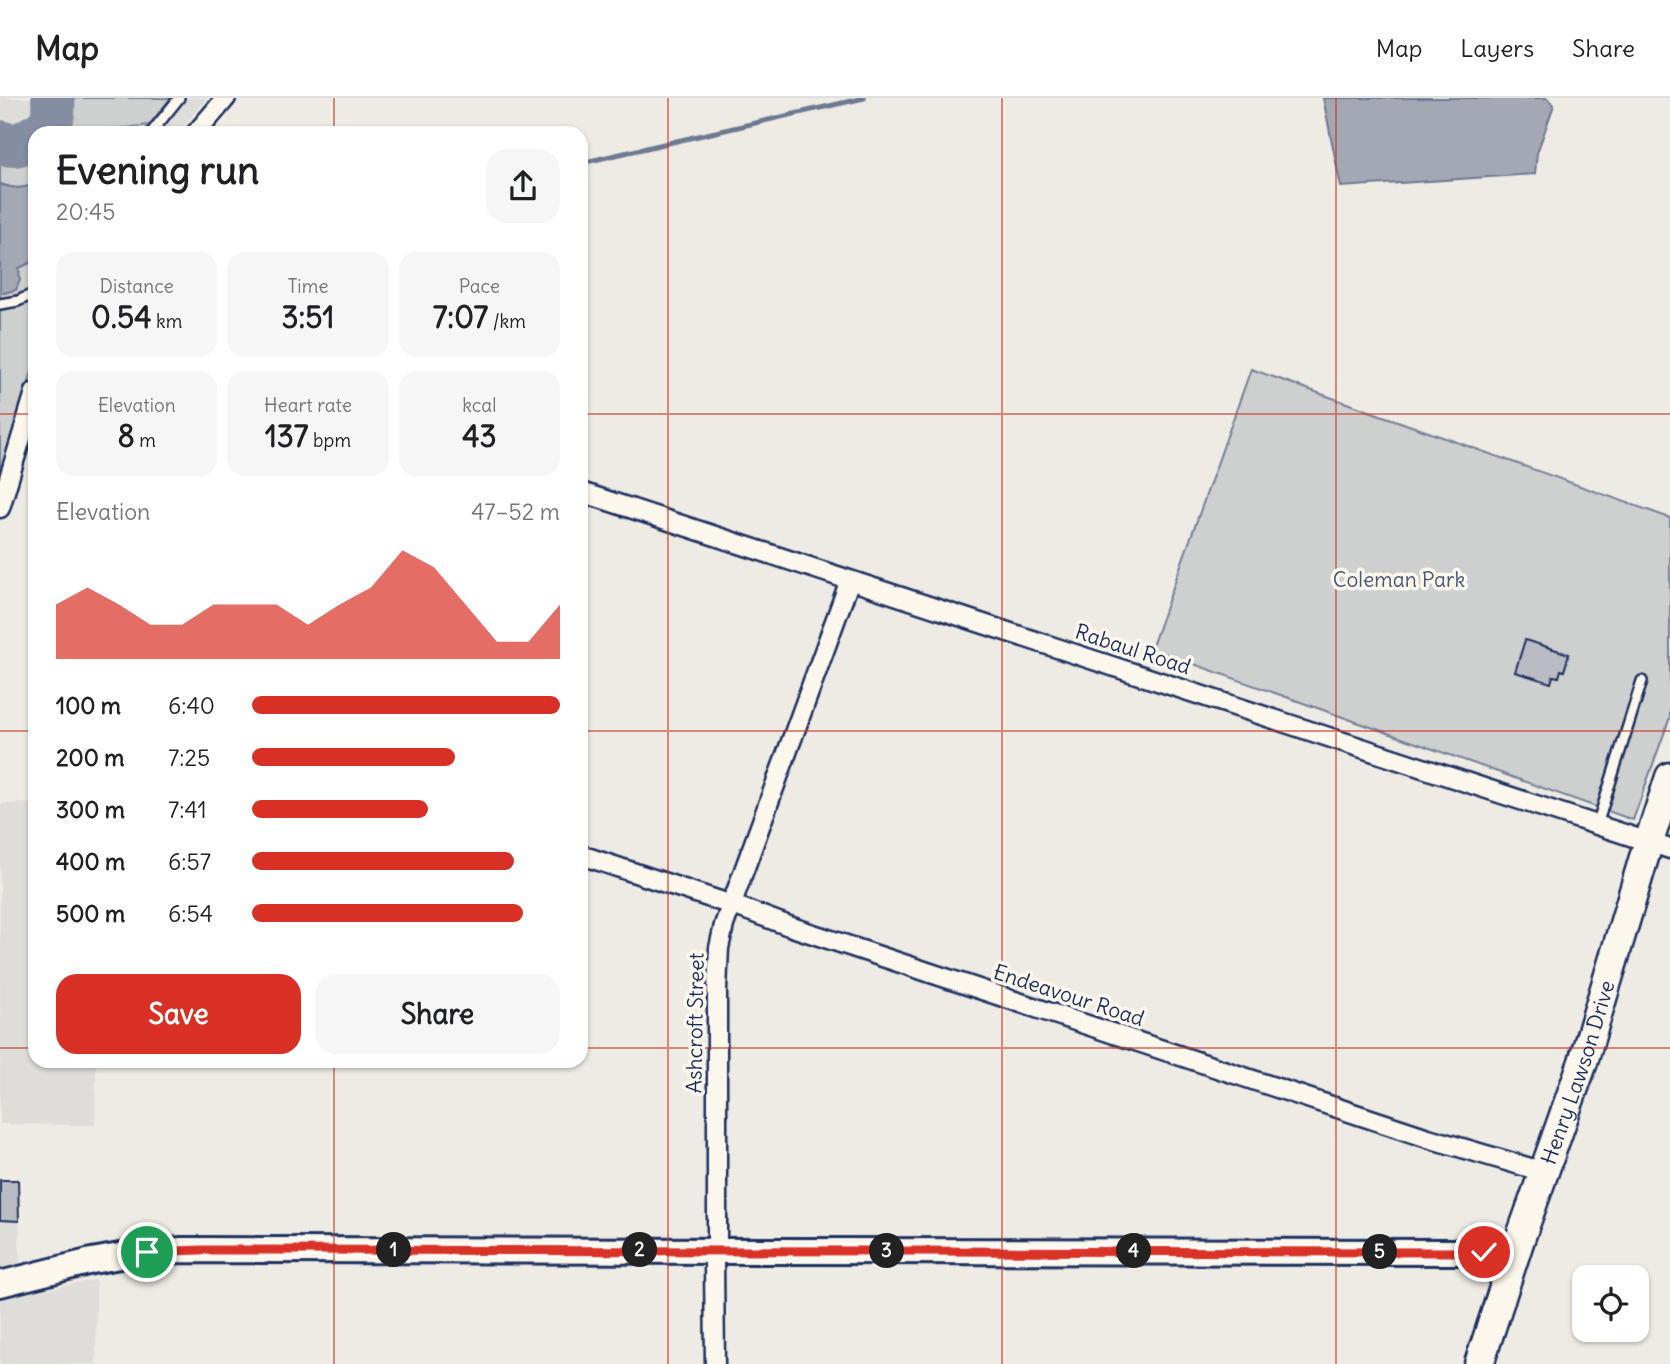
<!DOCTYPE html>
<html lang="en">
<head>
<meta charset="utf-8">
<style>
  :root { --surface:#fff; --page:#f6f6f6; --text:#202124; --muted:#757577; --line:#e0e0e0; --accent:#d93025 }
  body { margin:0; font-family:Delius,sans-serif; background:var(--page); color:var(--text); height:100vh; display:flex; flex-direction:column; font-size:26px; white-space:nowrap }
  * { box-sizing:border-box; margin:0 }
  p { font-size:23px; color:var(--muted) }
  .icon { flex:none; width:38px; height:38px; fill:none; stroke:currentColor; stroke-width:2; stroke-linecap:round; stroke-linejoin:round }
  .map { position:relative; flex:1; overflow:hidden }
  .drawer { position:absolute; left:28px; top:28px; width:560px; height:942px; display:flex; flex-direction:column; background:var(--surface); border-radius:21px; box-shadow:0 2px 5px #0004 }
  .drawer>* { flex:none }
  .controls { position:absolute; left:1572px; top:1167px; display:grid; gap:14px }
  .controls a { display:grid; place-items:center; width:77px; height:77px; border-radius:14px; background:var(--surface); box-shadow:0 2px 5px #0004; font-size:35px }
  .pin { position:absolute; display:grid; place-items:center; width:60px; height:60px; color:#fff; margin:-30px; border:4px solid #fff; border-radius:50%; box-shadow:0 2px 7px #0007 }
  .km { position:absolute; width:35px; height:35px; margin:-18px; border-radius:50%; background:#222; color:#fff; font-size:19px; line-height:35px; text-align:center }
  .round { display:grid; place-items:center; flex:none; width:74px; height:74px; border-radius:21px; background:var(--page) }
  .head { display:flex; align-items:center; justify-content:space-between; height:119px; padding:0 28px }
  h1 { font-size:38px; font-weight:700; line-height:52px }
  .stats { display:grid; grid-template-columns:repeat(3,1fr); gap:10px; height:119px; padding:7px 28px }
  .stats div { display:grid; align-content:center; border-radius:18px; background:var(--page); text-align:center }
  .stats b { font-size:30px; font-weight:700 }
  .stats small { font-size:19px; font-weight:400 }
  .stats p { font-size:19px }
  .chart { height:196px; padding:14px 28px }
  .chart p { display:flex; justify-content:space-between }
  .chart svg { width:100%; height:126px; margin-top:7px; fill:var(--accent); opacity:.7 }
  .primary-button { display:flex; gap:14px; margin-top:auto; padding:14px 28px }
  .primary-button a { flex:1; height:80px; border-radius:21px; background:var(--accent); color:#fff; font-size:28px; font-weight:700; line-height:80px; text-align:center }
  .primary-button a+a { background:var(--page); color:var(--text) }
  ul { padding:0 28px; list-style:none; font-size:23px }
  li { display:grid; grid-template-columns:112px 84px 1fr; align-items:center; height:52px }
  li i { height:18px; border-radius:9px; background:var(--accent) }
  header { display:flex; align-items:center; gap:42px; box-sizing:border-box; height:98px; padding:0 35px; background:var(--surface); border-bottom:2px solid var(--line) }
  header strong { font-size:33px }
  nav { display:flex; gap:38px; margin-inline-start:auto; font-size:24px }
  .map>svg:first-child { display:block }
  .built { fill:#deddda }
  .green { fill:#cecfcf; stroke:#747f96; stroke-width:2 }
  .water { fill:#a3a8b4; stroke:#6d7892; stroke-width:2 }
  .lines { fill:none; stroke-linecap:round; stroke-linejoin:round }
  .stream { stroke:#6d7892; stroke-width:5 }
  .taxiway { stroke:#848da1; stroke-width:44 }
  .building { fill:#b9bcc3; stroke:#1b2f5e; stroke-width:2 }
  .lane-casing { stroke:#1b2f5e; stroke-width:14 }
  .street-casing { stroke:#1b2f5e; stroke-width:23 }
  .secondary-casing { stroke:#1b2f5e; stroke-width:30 }
  .primary-casing { stroke:#1b2f5e; stroke-width:33 }
  .lane { stroke:#fbf7ec; stroke-width:9 }
  .street { stroke:#fbf7ec; stroke-width:18 }
  .secondary { stroke:#fbf7ec; stroke-width:24 }
  .primary { stroke:#fbf7ec; stroke-width:28 }
  .route-casing { stroke:#fff; stroke-width:14 }
  .route { stroke:#d93025; stroke-width:9 }
  .grid { fill:none; stroke:#c8321e; stroke-width:2; stroke-opacity:0.55 }
  .labels { text-anchor:middle; dominant-baseline:central; stroke-width:7; stroke-linejoin:round; paint-order:stroke }
  .park-label { font-size:21px; fill:#48577a; stroke:#fbf7ec }
  .street-label { font-size:21px; fill:#1b2f5e; stroke:#fbf7ec }
</style>
</head>
<body>
<header>
<strong>Map</strong>
<nav><a>Map</a><a>Layers</a><a>Share</a></nav>
</header>
<div class="map">
<svg width="1670" height="1266" viewBox="0 0 1670 1266">
  <rect width="100%" height="100%" fill="#eeebe4"/>
  <filter id="ink" filterUnits="userSpaceOnUse"><feTurbulence type="fractalNoise" baseFrequency=".0143" numOctaves="2"/><feDisplacementMap in="SourceGraphic" scale="14" xChannelSelector="R" yChannelSelector="G"/><feConvolveMatrix kernelMatrix="1 2 1 2 8 2 1 2 1" color-interpolation-filters="sRGB"/></filter>
  <g filter="url(#ink)">
    <path class="built" d="M0,0H207L178,35H35V250L0,331Z
      M35,705V962L96,963L95,1027L0,1026V706Z
      M0,1082H18L21,1196L96,1182V1266H0Z"/>
    <path class="green" d="M64,0H171L149,27L118,31L64,29L66,21Z
      M35,53V86C20,92 15,91 0,86V56C13,62 23,61 35,53Z
      M35,160C35,167 37,177 35,183C31,196 11,199 0,201V194L4,195L18,176L19,170L30,165Z
      M35,202V264L0,380V212L28,205Z
      M1251,271L1670,420V619L1633,722L1151,551Z"/>
    <path class="water" d="M1323,0H1547L1554,7L1537,55L1535,76L1341,89Z
      M0,86C14,91 22,91 35,86V160L30,165L19,170L20,182L16,192L4,195L0,194Z"/>
    <g class="lines">
      <path class="stream" d="M581,65L864,0"/>
      <path class="taxiway" d="M40,35C54,26 54,15 53,0
        M0,44C14,50 22,46 35,38"/>
    </g>
    <path class="building" d="M1525,542L1569,556L1564,573L1561,572L1559,579L1553,578L1551,585L1515,574Z
      M0,1082H18L19,1123L0,1122Z"/>
    <g class="lines">
      <defs>
        <path id="lane" d="M151,35L179,0
          M0,206L18,203L35,195
          M1597,727L1642,583"/>
        <path id="street" d="M196,35L226,0
          M581,394L1670,751
          M0,410L35,294
          M581,757L741,810L789,828L1428,1040L1544,1074
          M715,1266L714,1164L717,1141V891L719,850L724,827L850,482"/>
        <path id="secondary" d="M0,1186L92,1163L131,1156L182,1152L1484,1154L1515,1157"/>
        <g id="primary">
          <path id="s1" d="M1479,1266L1520,1141L1583,964L1645,756L1670,679"/>
        </g>
      </defs>
      <use href="#lane" class="lane-casing"/>
      <use href="#street" class="street-casing"/>
      <use href="#secondary" class="secondary-casing"/>
      <use href="#primary" class="primary-casing"/>
      <use href="#lane" class="lane"/>
      <use href="#street" class="street"/>
      <use href="#secondary" class="secondary"/>
      <use href="#primary" class="primary"/>
    </g>
  </g>
  <g class="lines" filter="url(#ink)">
    <defs>
      <path id="route" d="M147,1154L201,1152L1484,1154"/>
    </defs>
    <use href="#route" class="route-casing"/>
    <use href="#route" class="route"/>
  </g>
  <path class="grid" d="M334,0V35M668,0V1266M1002,0V1266M1336,0V1266M0,316H35M581,316H1670M0,633H35M581,633H1670M0,950H35M581,950H1670M334,962V1266"/>
  <g class="labels">
    <g class="park-label">
      <text x="1399" y="481">Coleman Park</text>
    </g>
    <g class="street-label">
      <text transform="translate(1133 551) rotate(18)">Rabaul Road</text>
      <text transform="translate(1069 897) rotate(18)">Endeavour Road</text>
      <text transform="translate(695 925) rotate(-89)">Ashcroft Street</text>
      <text stroke="none"><textPath href="#s1" startOffset="308">Henry Lawson Drive</textPath></text>
    </g>
  </g>
</svg>
<div class="controls">
<a><svg class="icon" aria-label="locate" viewBox="0 0 24 24"><circle cx="12" cy="12" r="6"/><path d="M12 2v4M12 18v4M2 12h4M18 12h4"/></svg></a>
</div>
<div class="pin" style="left:147px;top:1154px;background:#1e9e55"><svg class="icon" aria-label="arrive" viewBox="0 0 24 24"><path d="M6 21V4h12l-3 4 3 4H6"/></svg></div>
<div class="pin" style="left:1484px;top:1154px;background:#d93025"><svg class="icon" aria-label="check" viewBox="0 0 24 24"><path d="M5 12l5 5 9-10"/></svg></div>
<b class="km" style="left:394px;top:1152px">1</b>
<b class="km" style="left:640px;top:1152px">2</b>
<b class="km" style="left:887px;top:1153px">3</b>
<b class="km" style="left:1134px;top:1153px">4</b>
<b class="km" style="left:1380px;top:1154px">5</b>
<section class="drawer">
<div class="head"><div><h1>Evening run</h1><p>20:45</p></div><a class="round"><svg class="icon" aria-label="share" viewBox="0 0 24 24"><path d="M12 15V3M7 8l5-5 5 5M5 13v7h14v-7"/></svg></a></div>
<div class="stats">
<div><p>Distance</p><b>0.54<small> km</small></b></div>
<div><p>Time</p><b>3:51</b></div>
<div><p>Pace</p><b>7:07<small> /km</small></b></div>
</div>
<div class="stats">
<div><p>Elevation</p><b>8<small> m</small></b></div>
<div><p>Heart rate</p><b>137<small> bpm</small></b></div>
<div><p>kcal</p><b>43</b></div>
</div>
<div class="chart"><p><span>Elevation</span>47–52 m</p>
<svg viewBox="0 0 160 44" preserveAspectRatio="none"><path d="M0 44V25L10 19L20 25L30 32L40 32L50 25L60 25L70 25L80 32L90 25L100 19L110 6L120 12L130 25L140 38L150 38L160 25V44z"/></svg>
</div>
<ul>
<li><b>100 m</b>6:40<i style="width:100%"></i></li>
<li><b>200 m</b>7:25<i style="width:66%"></i></li>
<li><b>300 m</b>7:41<i style="width:57%"></i></li>
<li><b>400 m</b>6:57<i style="width:85%"></i></li>
<li><b>500 m</b>6:54<i style="width:88%"></i></li>
</ul>
<div class="primary-button"><a>Save</a><a>Share</a></div>
</section>
</div>
</body>
</html>
